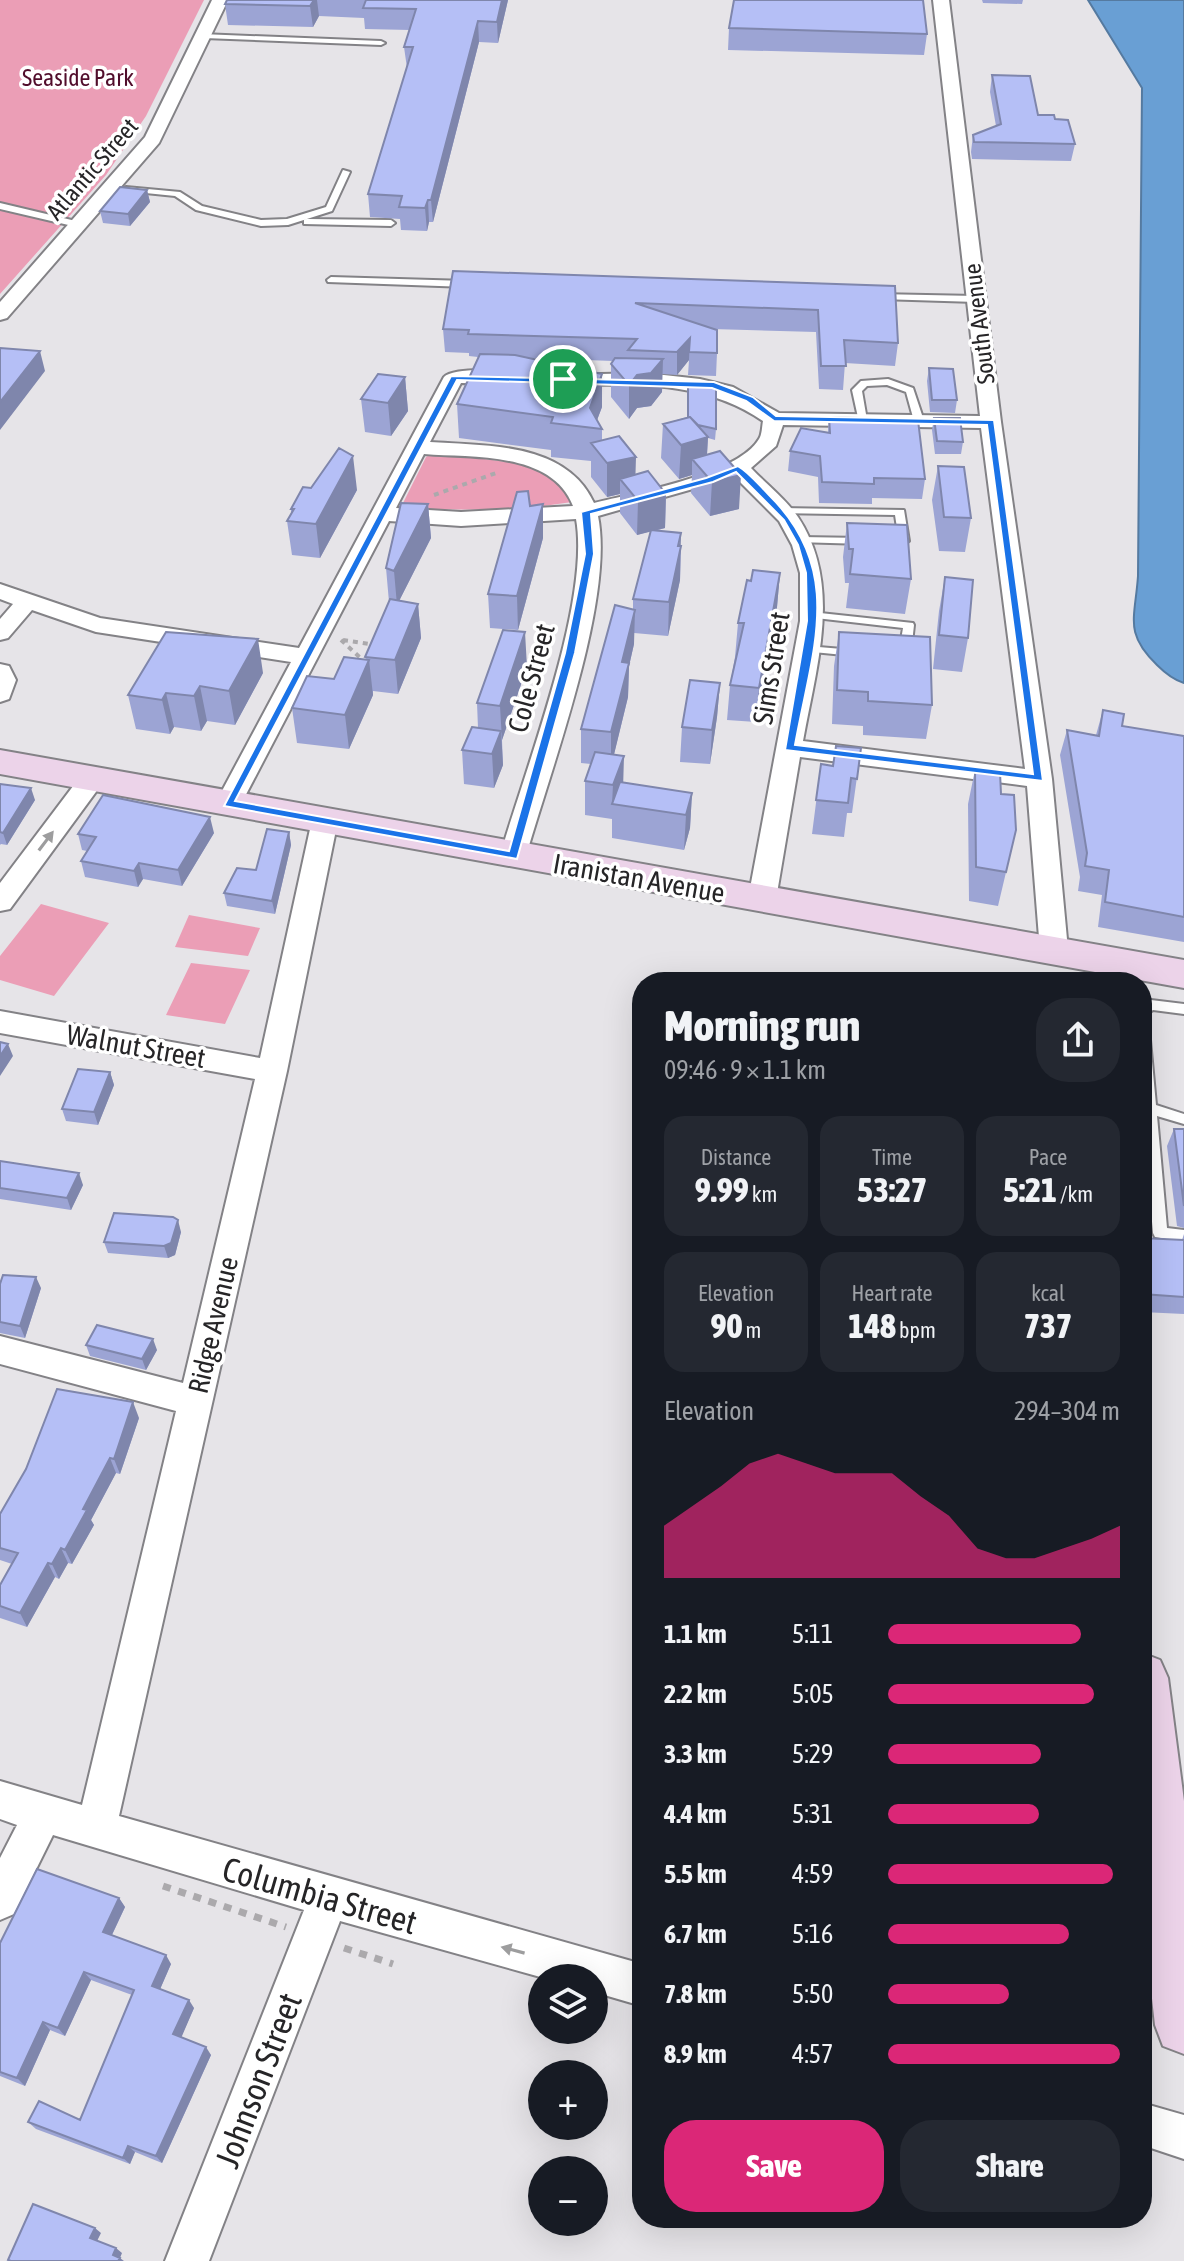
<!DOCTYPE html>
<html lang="en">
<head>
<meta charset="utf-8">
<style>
  :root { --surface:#171b24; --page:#242831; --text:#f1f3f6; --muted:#9ea1a6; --accent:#db2777 }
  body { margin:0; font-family:"Asap Condensed",sans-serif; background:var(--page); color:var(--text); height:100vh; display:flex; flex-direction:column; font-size:30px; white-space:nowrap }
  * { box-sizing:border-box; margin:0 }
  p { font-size:26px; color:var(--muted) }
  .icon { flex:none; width:44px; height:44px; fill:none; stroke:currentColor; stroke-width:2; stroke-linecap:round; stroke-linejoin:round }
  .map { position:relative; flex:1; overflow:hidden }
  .panel { position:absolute; left:632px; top:972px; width:520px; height:1256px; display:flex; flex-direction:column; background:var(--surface); border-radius:32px; box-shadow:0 8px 32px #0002 }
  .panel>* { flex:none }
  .fabs { position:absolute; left:528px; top:1964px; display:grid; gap:16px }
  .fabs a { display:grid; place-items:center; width:80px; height:80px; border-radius:50%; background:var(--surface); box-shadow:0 8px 32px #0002; font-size:40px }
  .pin { position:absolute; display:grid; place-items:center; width:68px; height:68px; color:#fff; margin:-34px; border:4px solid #fff; border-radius:50%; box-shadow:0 2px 8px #0007 }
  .round { display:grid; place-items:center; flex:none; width:84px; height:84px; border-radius:32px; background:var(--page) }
  .overview { display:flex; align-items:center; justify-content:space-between; height:136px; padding:0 32px }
  h1 { font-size:44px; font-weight:800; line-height:60px }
  .stats { display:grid; grid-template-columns:repeat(3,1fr); gap:12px; height:136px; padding:8px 32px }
  .stats div { display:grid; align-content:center; border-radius:20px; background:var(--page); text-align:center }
  .stats b { font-size:34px; font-weight:800 }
  .stats small { font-size:22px; font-weight:400 }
  .stats p { font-size:22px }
  .chart { height:224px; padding:16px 32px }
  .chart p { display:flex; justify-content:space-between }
  .chart svg { width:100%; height:144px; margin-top:8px; fill:var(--accent); opacity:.7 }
  .primary-button { display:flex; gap:16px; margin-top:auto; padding:16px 32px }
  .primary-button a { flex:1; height:92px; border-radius:32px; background:var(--accent); color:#fff; font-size:32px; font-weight:800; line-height:92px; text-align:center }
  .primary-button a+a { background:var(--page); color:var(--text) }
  ul { padding:0 32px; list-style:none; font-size:26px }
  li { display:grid; grid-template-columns:128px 96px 1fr; align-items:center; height:60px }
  li i { height:20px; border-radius:10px; background:var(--accent) }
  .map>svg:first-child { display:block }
  .green { fill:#eb9eb6 }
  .water { fill:#699fd4; stroke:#557aa0; stroke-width:2 }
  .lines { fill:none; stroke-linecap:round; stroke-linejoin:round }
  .lane-casing { stroke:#838286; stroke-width:4 }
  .street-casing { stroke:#838286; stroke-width:4 }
  .secondary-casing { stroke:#838286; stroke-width:4 }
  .path-far1 { stroke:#aba9ac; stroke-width:4; stroke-dasharray:5 5; stroke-linecap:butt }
  .path { stroke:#aba9ac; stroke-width:7; stroke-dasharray:8 8; stroke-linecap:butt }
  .lane { fill:#fff; fill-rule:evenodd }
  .street { fill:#fff; fill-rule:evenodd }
  .secondary { fill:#ecd3e9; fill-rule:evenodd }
  .wall { fill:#9ca4d4 }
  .shaded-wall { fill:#7f86ac }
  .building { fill:#b5bff6; stroke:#7f86ac; stroke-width:2 }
  .oneway { fill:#9d9d9e }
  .route { fill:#1a73e8; stroke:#fff; stroke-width:2; fill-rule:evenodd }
  .labels { text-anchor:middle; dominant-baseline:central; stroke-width:7; stroke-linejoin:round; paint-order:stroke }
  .far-park-label { font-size:24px; fill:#510d2b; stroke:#fff }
  .far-street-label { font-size:24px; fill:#262527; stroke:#fff }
  .street-label { font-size:28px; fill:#262527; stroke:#fff }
  .near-street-label { font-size:34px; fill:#262527; stroke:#fff }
</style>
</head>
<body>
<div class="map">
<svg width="1184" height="2261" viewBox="0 0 1184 2261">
  <rect width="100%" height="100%" fill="#e6e4e8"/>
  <path class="green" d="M0,0H204L146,116L106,175L0,294Z
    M435,452L528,465L556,476L572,502L515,510L412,509L402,505L426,457Z
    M41,904L109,923L54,996L0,980V956Z
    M189,915L260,928L248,956L175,947Z
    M191,963L250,970L225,1024L166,1015Z"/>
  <path class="water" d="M1088,0H1184V683C1174,680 1165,673 1157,665C1124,633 1135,619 1138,576L1142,88Z"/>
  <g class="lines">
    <defs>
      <path id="lane" d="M201,34L381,41L385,43L381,45L204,38L200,36Z
        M343,170L350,172L332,211L288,225L261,226L196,210L175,196L126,191L122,189L126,187L180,192L202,206L261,220L287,219L326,207Z
        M0,203L80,222L81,224L77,227L0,209Z
        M307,219L391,220L395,223L391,226L304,224V220Z
        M331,277L467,281L471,284L467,287L328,282L327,280Z
        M877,294L976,296L980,299L976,302L880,299L877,298Z
        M888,379L913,388L924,421L922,423L914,421L906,392L887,385L867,386L862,391L867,420L859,422L852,390L861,381Z
        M780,508L904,510L909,541L904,544L899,541L895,515L776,513L775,511Z
        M800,537L864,538L869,541L864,544L796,542V538Z
        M811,612L913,623L914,625L911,652L905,655L899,652L903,628L807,617V613Z
        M807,646L854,650L860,653L854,656L803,651L801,649Z
        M1151,1000L1184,1004V1014L1153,1010L1142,1017V1005Z
        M1142,1024L1149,1029L1156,1105L1184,1114V1124L1157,1116L1167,1228L1184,1230V1242L1155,1237L1153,1233L1142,1108Z"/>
      <path id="street" d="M212,0H228L159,143L7,318L0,320V302L145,137Z
        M933,0H949L1001,422L1052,779L1068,950L1064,957L1054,960L1044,957L1040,950L1027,786L800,757L776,899L772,906H752L748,899L800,621V573L792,545L779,521L735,477L598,516C615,599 550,771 526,856L522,862H504L500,856C524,772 591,602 576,519L461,526L389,521L241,804L237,810H219L215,804L291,662L96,632L32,610L8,638L0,640V619L13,604L0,599V584L100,618L299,648L444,377C453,367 511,368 520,378L510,384L461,383L430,442C488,446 566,442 594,503C633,493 738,475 759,439C762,435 762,426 763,421C702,379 633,385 562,385L552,379L555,375L646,373L700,379L733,387L779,413L980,416ZM783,425L981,428L1025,769L803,741C816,667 843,585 798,517C786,499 766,484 751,468L776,446ZM424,454C472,458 552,451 573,506L461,512L396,508Z
        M0,664L9,666L16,680L9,699L0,702Z
        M92,771L101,773L105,779L101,785L10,909L0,911V883L83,773Z
        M325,811L334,814L338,820L287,1071L119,1816L642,1964V2006L594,1992V1978H544L340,1921L209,2261H165L304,1910L53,1835L14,1914L0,1920V1858L17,1825L0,1819V1781L82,1805L176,1411L0,1364V1336L183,1383L255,1079L0,1033V1011L260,1058L312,820L316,814Z
        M1142,2103L1184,2115V2159L1142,2145Z"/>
      <path id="secondary" d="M0,750L1184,960V988L0,774Z
        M1142,1653L1160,1660L1168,1678L1184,1801V2054L1163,2046L1155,2025L1142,1910Z"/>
    </defs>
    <use href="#lane" class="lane-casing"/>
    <use href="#street" class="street-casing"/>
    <use href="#secondary" class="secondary-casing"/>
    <path class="path-far1" d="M434,495L496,473
      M341,640L366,663
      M343,640L376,645"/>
    <path class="path" d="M163,1886L286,1927
      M344,1948L393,1964"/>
    <use href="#lane" class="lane"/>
    <use href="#street" class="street"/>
    <use href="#secondary" class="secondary"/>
  </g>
  <path class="wall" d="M227,0H508L498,43L479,42L433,222H429L427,231L401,230L400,219L370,217L368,194L407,68L404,47L410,30L365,29L364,18L319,16L313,27L228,25L225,4Z
    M982,0H1023L1022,4L983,3Z
    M729,28L927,34L924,55L728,50Z
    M992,75L1038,115L1055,119L1075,144L1071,161L972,159L971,152L973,135L996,126L990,92Z
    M147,190L150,202L130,226L103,223L100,211Z
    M453,271L895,286L898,343L895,366L845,363L843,390L819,389L816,332L712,329L717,353L716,376L688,375L689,360L677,375L662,374V392L651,406L637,408L629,419L611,397V364L613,361L532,358L602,374V407L597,420L602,429V440L635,475L666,494L665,528L654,531L681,546L680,580L668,636L634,633V644L629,666L628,697L614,754L623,783L692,793L690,828L684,850L612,838V819L585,815V781L591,764L581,763V729L633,610V599L651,531L637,535L620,513V494L607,497L591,477V461L551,457V450L459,438L457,404L478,357L469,356V353L445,352L443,329Z
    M929,368L957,400L955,413L930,412L927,381Z
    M405,377L408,411L391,436L365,432L361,399Z
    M687,417L716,429L715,440L708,438L707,455L739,509L710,516L691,493L692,475L679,479L661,458L663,424Z
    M829,417L925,479L922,499L872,498V504L819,503L818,477L788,471L790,451L828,432Z
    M934,418L963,442L961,454H935L932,430Z
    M938,466L971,518L965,552L939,551L932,500Z
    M311,488L357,490L320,558L292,555L287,521L291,514V509Z
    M428,504L431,538L399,601L418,604L421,638L398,694L373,691V695L349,749L297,743L292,708L334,679L366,660L365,657L389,602L386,568Z
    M530,506L543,538L518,630L490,628L488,594Z
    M847,523L911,579L905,614L846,608L849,583H845L843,557Z
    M780,573L777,607L756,722L727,720L730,685L735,657L738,623L751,581Z
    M945,577L968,638L962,672L933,669L939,611Z
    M839,632L932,705L926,739L863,735V726L832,724L834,666Z
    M527,667L502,740L503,765L494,788L464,784L462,750L478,728L477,703Z
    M263,673L235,725L207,721L201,731L174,727L170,734L136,729L128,695Z
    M720,683L717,717L710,764L680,762L682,727Z
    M1103,710L1122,726L1184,736V942L1098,927L1102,895L1078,891L1080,877L1060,755L1067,730L1096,735Z
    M861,748L852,813H847L844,837L812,834L821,764L833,766Z
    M975,770L1001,794L1016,830L998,906L969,901L968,804Z
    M0,784L35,800L7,845L1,844L0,845Z
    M289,832L291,845L275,914L227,906L224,893L256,870Z
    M214,833L182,886L143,879L138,887L85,877L81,861L87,851L82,850L78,834Z
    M110,1072L114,1085L98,1125L66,1121L62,1109Z
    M1174,1129H1184V1228L1177,1226L1167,1146Z
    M0,1161L83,1185L71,1210L0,1199Z
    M181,1232L175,1255L168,1258L108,1253L104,1242Z
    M1184,1234V1314L1142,1312V1238L1182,1240Z
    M0,1284L41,1288L25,1338L0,1333Z
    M86,1345L157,1350L146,1370L90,1356Z
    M139,1418L120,1474L116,1473L91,1520L94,1525L72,1564L68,1563L59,1579L55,1577L27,1627L0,1618V1585L12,1564L0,1560V1514Z
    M119,1898L125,1907L112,1935L171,1964L160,1989L194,2008L181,2037L211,2055L162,2163L135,2152L130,2164L36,2129L28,2122L80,2120L132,1995L91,1980L65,2036L50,2030L25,2086L0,2076V1943Z"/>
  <path class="shaded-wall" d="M314,0H317L319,16L313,27L310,6Z
    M502,0H508L498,43L497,22Z
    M478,21L479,42L433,222L431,200Z
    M147,190L150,202L130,226L128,214Z
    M428,200L429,222L427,231L425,208Z
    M690,338L689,360L677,375V352Z
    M40,351L45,371L0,430V402Z
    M663,359L662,392L651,406L637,408L629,419V385L637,375Z
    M602,374V407L594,428L590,408Z
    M405,377L408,411L391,436L388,403Z
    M708,437L706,470L692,459V475L679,479L681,445Z
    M353,456L357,490L320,558L316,524Z
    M636,457L635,490L620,479V494L607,497V463Z
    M741,475L739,509L710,516L712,482Z
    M666,494L665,528L637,535L638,501Z
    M428,504L431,538L397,605L394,571Z
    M543,504V538L518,630L517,596Z
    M681,533L680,580L668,636L669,602Z
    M780,573L777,607L756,722L759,688Z
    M418,604L421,638L398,694L395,660Z
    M635,610L634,644L629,666L628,697L611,767V732L622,662Z
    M525,632L527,667L502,740L500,706Z
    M258,639L263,673L235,725L229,691Z
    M369,660L373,695L349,749L345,715Z
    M720,683L717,717L710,764L712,730Z
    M200,686L207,721L201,731L194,696Z
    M166,693L174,727L170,734L162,700Z
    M501,731L503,765L494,788L492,754Z
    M624,756L623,790L612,804L613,785Z
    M31,788L35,800L7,845L3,833Z
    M692,793L690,828L684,850L686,815Z
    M210,817L214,833L182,886L178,870Z
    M289,832L291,845L275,914L272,901Z
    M139,863L143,879L138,887L134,871Z
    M8,1044L13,1056L0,1076V1056Z
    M110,1072L114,1085L98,1125L94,1112Z
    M79,1173L83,1185L71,1210L67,1198Z
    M178,1220L181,1232L175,1255L168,1258L164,1246Z
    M36,1277L41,1288L25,1338L20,1326Z
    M153,1339L157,1350L146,1370L142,1359Z
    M133,1402L139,1418L120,1474L114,1459Z
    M110,1458L116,1473L91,1520L94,1525L72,1564L65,1550L83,1509Z
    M61,1548L68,1563L59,1579L52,1564Z
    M48,1563L55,1577L27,1627L20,1613Z
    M119,1898L125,1907L109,1941L103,1932Z
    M166,1955L171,1964L158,1994L152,1986Z
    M84,1972L91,1980L65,2036L58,2028Z
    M189,2000L194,2008L179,2043L173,2034Z
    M43,2022L50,2030L25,2086L17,2078Z
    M206,2047L211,2055L162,2163L156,2156Z
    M128,2146L135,2152L130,2164L123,2158Z
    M95,2228L101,2233L96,2243L90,2238Z
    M116,2248L122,2253L120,2258L124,2261H118L113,2255Z"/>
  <path class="building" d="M227,0H314L310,6L225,4Z
    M366,0H502L497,22L478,21L431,200H428L425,208L399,207L402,196L368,194L413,47H404L416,9L363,8Z
    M734,0H923L927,34L729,28Z
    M992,75L1030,76L1038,115H1054L1055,119L1068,120L1075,144L974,142L973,135L1001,124Z
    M120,187L147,190L128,214L100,211Z
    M453,271L895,286L898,343L844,340L846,366H821L818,310L635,303L717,330V353L689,352L690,338L677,352L628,350L637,339L468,334L469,330L443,329Z
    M0,348L40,351L0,402Z
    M480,354L515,355L602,374L590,408L602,429L551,423L553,417L457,404Z
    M615,358L663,359L651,373L637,375L629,385L611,364Z
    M929,368L953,369L957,400H932Z
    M378,374L405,377L388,403L361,399Z
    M688,383L716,386V429L698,425L690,417H688Z
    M690,417L708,437L681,445L663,424Z
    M829,417L918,420L925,479L874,478V484L822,482L820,456L790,451L801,428L830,433Z
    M934,418H960L963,442L937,441Z
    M619,436L636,457L607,463L591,443Z
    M339,448L353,456L316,524L287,521L294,509H291L303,487L311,488Z
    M720,451L741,475L712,482L692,459Z
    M938,466L964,467L971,518L944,517Z
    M648,471L666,494L638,501L620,479Z
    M528,491L530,506L543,504L517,596L488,594L517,492Z
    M401,503L428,504L394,571L386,568Z
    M847,523L907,525L911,579L850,574L853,549H849Z
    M651,530L681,533L678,546H681L669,602L633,599Z
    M753,570L780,573L759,688L730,685L744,623H738L747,580L751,581Z
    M945,577L973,580L968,638L939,635Z
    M390,599L418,604L395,660L365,657Z
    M615,605L635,610L622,662L629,663L611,732L581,729Z
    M503,630L525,632L500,706L477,703Z
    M166,632L258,639L229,691L200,686L194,696L166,693L162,700L128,695Z
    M839,632L930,637L932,705L868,701V692L837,690Z
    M344,657L369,660L345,715L292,708L307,676L334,679Z
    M690,680L720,683L712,730L682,727Z
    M1103,710L1124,714L1122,726L1184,736V917L1105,902L1109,870L1085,866L1087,853L1067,730L1099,736Z
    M472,727L501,731L492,754L462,750Z
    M836,746L861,748L857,779L851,778L848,803L816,800L821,764L833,766Z
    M595,752L624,756L613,785L585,781Z
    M975,770L1000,772L1001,794L1014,795L1016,830L1006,872L976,867Z
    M620,782L692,793L686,815L612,804Z
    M0,784L31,788L3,833L0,832Z
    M103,795L210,817L178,870L139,863L134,871L81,861L96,837L78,834Z
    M267,829L289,832L272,901L224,893L237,868L256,870Z
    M0,1042L8,1044L0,1056Z
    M78,1069L110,1072L94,1112L62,1109Z
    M1174,1129H1184V1206Z
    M0,1161L79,1173L67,1198L0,1188Z
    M114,1213L173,1217L178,1220L171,1243L164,1246L104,1242Z
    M1142,1238L1184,1240V1297L1142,1294Z
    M3,1275L36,1277L20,1326L0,1322V1284Z
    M97,1325L153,1339L142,1359L86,1345Z
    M57,1389L133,1402L114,1459L110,1458L83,1509L87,1510L65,1550L61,1548L52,1564L48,1563L20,1613L0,1606V1585L18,1553L0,1548V1514L26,1469Z
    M37,1869L119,1898L103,1932L166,1955L152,1986L189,2000L173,2034L206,2047L156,2156L128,2146L123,2158L28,2122L39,2101L80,2120L134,1990L84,1972L58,2028L43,2022L17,2078L0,2072V1943Z
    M33,2204L95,2228L90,2238L116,2248L113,2255L120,2258L118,2261H11L8,2260Z"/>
  <defs><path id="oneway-solid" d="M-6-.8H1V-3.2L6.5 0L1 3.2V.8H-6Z" transform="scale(2)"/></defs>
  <g class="oneway">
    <use href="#oneway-solid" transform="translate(46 841) rotate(-53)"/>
    <use href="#oneway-solid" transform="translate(513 1950) rotate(-165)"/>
  </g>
  <path class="route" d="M451,376L714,382L753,397L776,416L994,420L1043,781L785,750L807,621L806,573L798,545L784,520L736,472L713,482L591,514L594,554L575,653L517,859L224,806ZM457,380L712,388L746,401L774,421L987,425L1033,774L795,745C812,650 846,571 769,495C759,485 749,472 738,466L706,478L581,512L585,554L565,653L509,851L235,801Z"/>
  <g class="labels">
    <g class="far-park-label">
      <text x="78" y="77">Seaside Park</text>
    </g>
    <g class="far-street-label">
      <text transform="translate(92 169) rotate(-49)">Atlantic Street</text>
      <text transform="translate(979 324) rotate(-97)">South Avenue</text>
    </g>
    <g class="street-label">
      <text transform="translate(771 668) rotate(-81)">Sims Street</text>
      <text transform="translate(531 678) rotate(-75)">Cole Street</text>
      <text transform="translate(639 878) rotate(10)">Iranistan Avenue</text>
      <text transform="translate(136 1046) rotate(10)">Walnut Street</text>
      <text transform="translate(213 1325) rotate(-77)">Ridge Avenue</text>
    </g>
    <g class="near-street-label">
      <text transform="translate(320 1895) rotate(16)">Columbia Street</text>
      <text transform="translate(258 2080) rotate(-69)">Johnson Street</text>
    </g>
  </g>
</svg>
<div class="fabs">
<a><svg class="icon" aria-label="layers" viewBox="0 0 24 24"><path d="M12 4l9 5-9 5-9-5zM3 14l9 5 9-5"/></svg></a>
<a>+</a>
<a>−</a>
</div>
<div class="pin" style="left:563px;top:379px;background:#1e9e55"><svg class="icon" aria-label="arrive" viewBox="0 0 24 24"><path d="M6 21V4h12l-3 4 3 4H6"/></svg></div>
<section class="panel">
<div class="overview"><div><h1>Morning run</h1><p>09:46 · 9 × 1.1 km</p></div><a class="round"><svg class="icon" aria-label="share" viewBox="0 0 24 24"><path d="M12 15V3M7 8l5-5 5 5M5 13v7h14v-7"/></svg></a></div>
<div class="stats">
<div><p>Distance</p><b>9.99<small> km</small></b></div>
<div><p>Time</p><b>53:27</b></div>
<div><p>Pace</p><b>5:21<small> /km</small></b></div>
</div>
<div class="stats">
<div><p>Elevation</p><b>90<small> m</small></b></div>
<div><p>Heart rate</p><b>148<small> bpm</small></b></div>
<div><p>kcal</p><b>737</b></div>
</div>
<div class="chart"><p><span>Elevation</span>294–304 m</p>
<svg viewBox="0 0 160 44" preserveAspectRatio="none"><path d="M0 44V28L10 22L20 16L30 9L40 6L50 9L60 12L70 12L80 12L90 19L100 25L110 35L120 38L130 38L140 35L150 32L160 28V44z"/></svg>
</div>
<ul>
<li><b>1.1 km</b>5:11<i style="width:83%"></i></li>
<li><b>2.2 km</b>5:05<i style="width:89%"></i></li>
<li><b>3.3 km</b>5:29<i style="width:66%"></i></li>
<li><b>4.4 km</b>5:31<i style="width:65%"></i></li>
<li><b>5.5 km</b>4:59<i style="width:97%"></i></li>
<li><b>6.7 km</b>5:16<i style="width:78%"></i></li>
<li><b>7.8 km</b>5:50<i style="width:52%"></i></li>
<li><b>8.9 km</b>4:57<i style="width:100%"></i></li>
</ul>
<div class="primary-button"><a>Save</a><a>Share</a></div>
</section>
</div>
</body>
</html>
